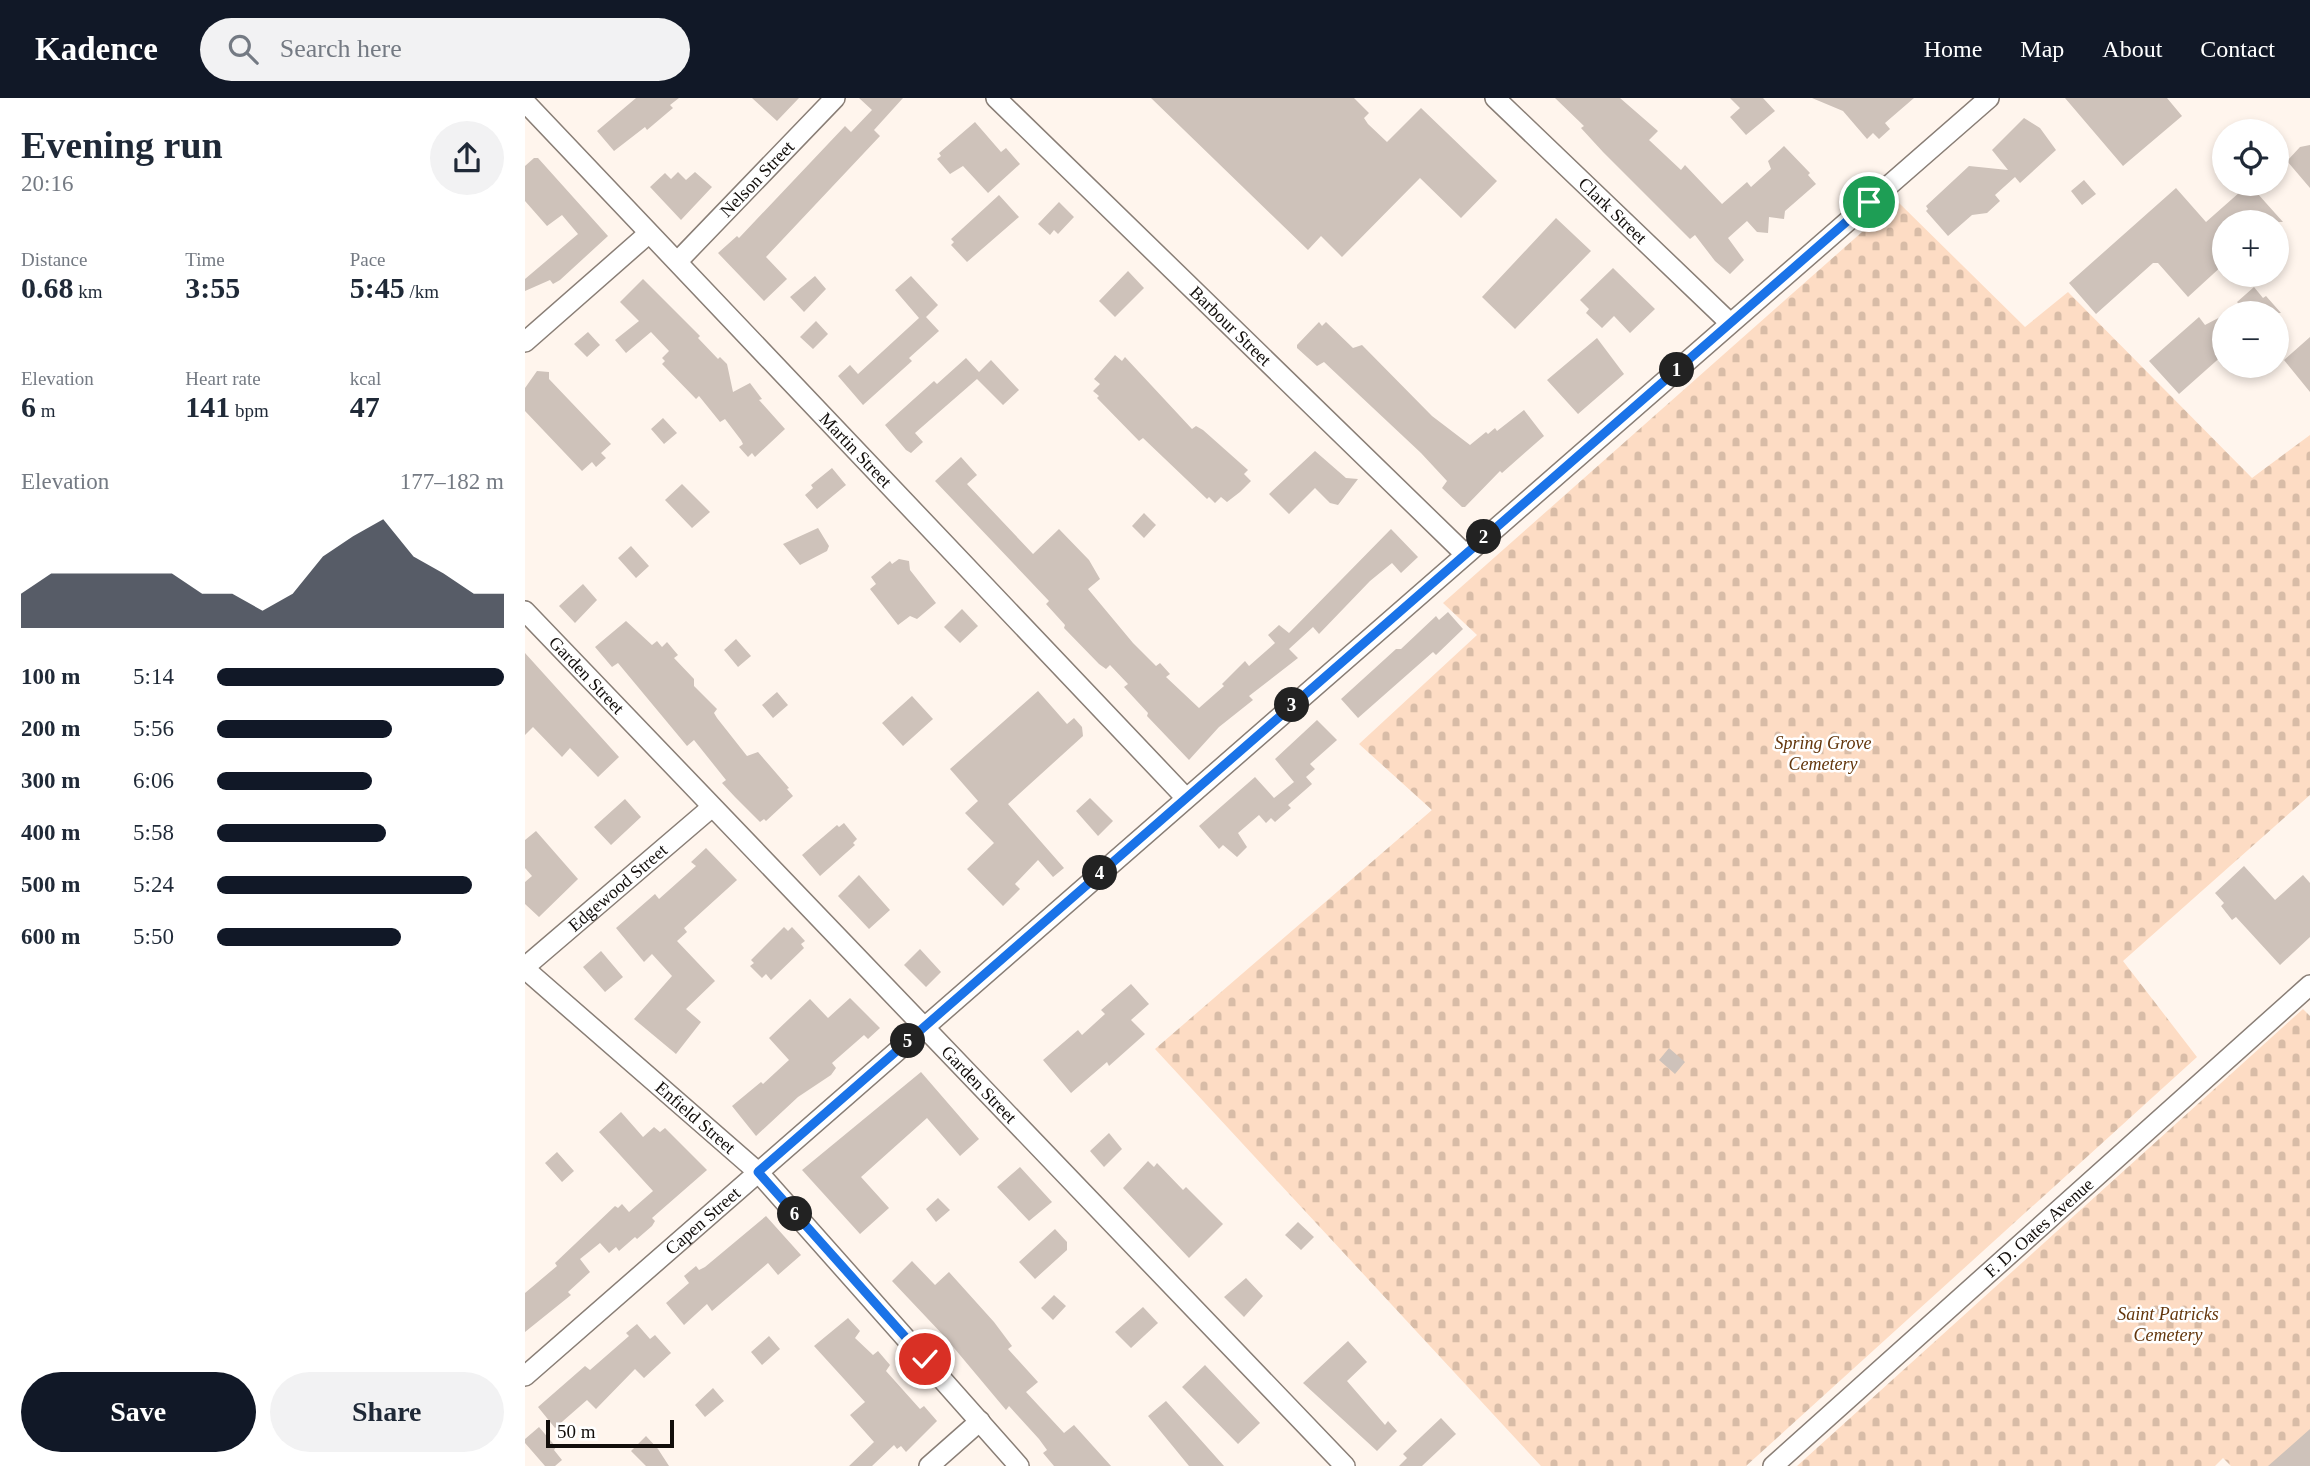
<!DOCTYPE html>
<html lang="en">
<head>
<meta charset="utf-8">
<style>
  :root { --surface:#fff; --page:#f2f2f3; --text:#1f2937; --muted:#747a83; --accent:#111827 }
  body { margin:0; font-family:Georgia,serif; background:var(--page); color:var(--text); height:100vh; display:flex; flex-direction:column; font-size:26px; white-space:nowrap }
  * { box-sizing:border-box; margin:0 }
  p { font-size:23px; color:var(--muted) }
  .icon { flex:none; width:38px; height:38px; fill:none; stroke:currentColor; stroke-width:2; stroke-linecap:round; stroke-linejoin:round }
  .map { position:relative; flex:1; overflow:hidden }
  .side { display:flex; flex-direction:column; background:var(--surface); width:525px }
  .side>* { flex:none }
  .fabs { position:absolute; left:1687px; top:21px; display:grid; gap:14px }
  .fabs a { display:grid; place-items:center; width:77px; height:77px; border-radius:50%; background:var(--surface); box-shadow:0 4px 10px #0003; font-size:35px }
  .scale { position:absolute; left:21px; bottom:18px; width:128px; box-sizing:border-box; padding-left:7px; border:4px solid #120e0b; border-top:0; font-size:19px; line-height:24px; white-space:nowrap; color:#120e0b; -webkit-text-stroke:5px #fff; paint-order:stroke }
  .pin { position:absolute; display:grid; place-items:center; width:60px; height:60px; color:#fff; margin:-30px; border:4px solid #fff; border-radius:50%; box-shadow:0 2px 7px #0007 }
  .km { position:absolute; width:35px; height:35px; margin:-18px; border-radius:50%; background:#222; color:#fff; font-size:19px; line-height:35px; text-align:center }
  .round { display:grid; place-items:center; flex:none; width:74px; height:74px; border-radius:37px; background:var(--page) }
  .overview { display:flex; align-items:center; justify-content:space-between; height:119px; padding:0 21px }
  h1 { font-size:38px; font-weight:800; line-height:52px }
  .metrics { display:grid; grid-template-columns:repeat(3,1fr); gap:10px; height:119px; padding:7px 21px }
  .metrics div { display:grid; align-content:center }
  .metrics b { font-size:30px; font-weight:800 }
  .metrics small { font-size:19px; font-weight:400 }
  .metrics p { font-size:19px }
  .chart { height:196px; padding:14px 21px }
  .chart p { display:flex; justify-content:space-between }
  .chart svg { width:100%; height:126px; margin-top:7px; fill:var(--accent); opacity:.7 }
  .primary-button { display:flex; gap:14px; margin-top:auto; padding:14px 21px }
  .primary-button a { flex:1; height:80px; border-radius:42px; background:var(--accent); color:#fff; font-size:28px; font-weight:800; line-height:80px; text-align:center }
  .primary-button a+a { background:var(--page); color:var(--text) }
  ul { padding:0 21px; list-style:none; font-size:23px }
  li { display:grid; grid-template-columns:112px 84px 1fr; align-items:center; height:52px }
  li i { height:18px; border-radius:9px; background:var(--accent) }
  header { display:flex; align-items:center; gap:42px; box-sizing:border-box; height:98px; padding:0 35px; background:var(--accent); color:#fff }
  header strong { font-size:33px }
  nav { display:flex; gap:38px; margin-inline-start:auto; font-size:24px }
  .search { width:490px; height:63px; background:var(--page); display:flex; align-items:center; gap:18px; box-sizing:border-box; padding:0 24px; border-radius:38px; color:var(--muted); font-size:26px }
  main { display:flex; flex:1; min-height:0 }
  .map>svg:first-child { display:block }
  .cemetery { fill:url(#cemetery-stones) }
  .building { fill:#cec2ba }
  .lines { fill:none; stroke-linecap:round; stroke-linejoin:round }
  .minor-casing { stroke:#897e76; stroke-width:22 }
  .minor { stroke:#fff; stroke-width:19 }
  .route-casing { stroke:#fff; stroke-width:14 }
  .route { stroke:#1a73e8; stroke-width:9 }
  .labels { text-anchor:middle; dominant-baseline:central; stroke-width:5; stroke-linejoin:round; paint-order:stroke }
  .street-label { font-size:18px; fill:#120e0b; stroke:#fff }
  .park-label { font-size:18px; font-style:italic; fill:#63360c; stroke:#fff }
</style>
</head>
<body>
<header>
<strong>Kadence</strong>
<div class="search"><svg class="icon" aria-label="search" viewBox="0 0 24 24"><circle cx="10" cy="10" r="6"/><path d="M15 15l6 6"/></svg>Search here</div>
<nav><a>Home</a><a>Map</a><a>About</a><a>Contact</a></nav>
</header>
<main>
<section class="side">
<div class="overview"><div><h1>Evening run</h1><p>20:16</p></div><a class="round"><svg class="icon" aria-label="share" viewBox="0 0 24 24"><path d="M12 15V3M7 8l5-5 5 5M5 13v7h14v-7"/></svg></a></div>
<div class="metrics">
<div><p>Distance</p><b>0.68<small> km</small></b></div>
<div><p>Time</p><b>3:55</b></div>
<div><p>Pace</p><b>5:45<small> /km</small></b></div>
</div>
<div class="metrics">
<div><p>Elevation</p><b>6<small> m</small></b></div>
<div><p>Heart rate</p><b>141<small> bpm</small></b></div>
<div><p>kcal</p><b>47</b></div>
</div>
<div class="chart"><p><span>Elevation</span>177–182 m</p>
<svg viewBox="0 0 160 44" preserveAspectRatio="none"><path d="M0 44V32L10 25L20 25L30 25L40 25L50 25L60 32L70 32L80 38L90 32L100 19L110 12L120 6L130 19L140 25L150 32L160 32V44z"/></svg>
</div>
<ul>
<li><b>100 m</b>5:14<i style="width:100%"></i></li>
<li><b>200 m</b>5:56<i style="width:61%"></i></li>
<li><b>300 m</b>6:06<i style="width:54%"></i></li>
<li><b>400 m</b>5:58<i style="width:59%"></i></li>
<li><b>500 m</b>5:24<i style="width:89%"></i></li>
<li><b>600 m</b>5:50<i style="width:64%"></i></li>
</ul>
<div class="primary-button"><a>Save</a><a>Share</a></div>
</section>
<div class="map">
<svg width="1785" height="1368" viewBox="0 0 1785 1368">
  <defs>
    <pattern id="cemetery-stones" width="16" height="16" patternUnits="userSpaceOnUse" patternTransform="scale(1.75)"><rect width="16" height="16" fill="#fddcc4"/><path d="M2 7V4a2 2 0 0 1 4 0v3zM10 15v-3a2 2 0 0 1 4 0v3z" fill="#d8bca7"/></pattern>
  </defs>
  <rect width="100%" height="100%" fill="#fff5ed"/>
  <path class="cemetery" d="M1372,103L1500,229L1543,194L1727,380L1785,337V697L1598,863L1672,959L1221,1368H1016L630,951L907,712L834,646L952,537L918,505Z
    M1778,911L1785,918V1368H1706L1698,1360L1690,1368H1272Z"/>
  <path class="building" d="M111,0H154L145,7L148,10L122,32L120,29L89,53L72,33Z
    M227,0H274L252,23Z
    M334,0H378L349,32L355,38L241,159L262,181L239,203L193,155L212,138L214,140L320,28L326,34L347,12Z
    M626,0H829L844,15L839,20L843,26L862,44L896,10L972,83L936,120L895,80L817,159L796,138L783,152Z
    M1030,0H1095L1133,33L1124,42L1156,72L1160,67L1197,106L1222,84L1226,89L1246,71L1243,63L1259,48L1285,75L1283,77L1291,86L1260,113L1259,121L1244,119L1243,135L1232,134L1222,123L1203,140L1219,162L1205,176L1190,163L1170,137L1165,141L1078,54L1056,30L1059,28Z
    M1205,0H1238L1250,13L1221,37L1205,19L1215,10Z
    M1287,0H1389L1360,25L1365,31L1354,41L1348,35L1342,41L1318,13Z
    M1540,0H1642L1657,18L1598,68Z
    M1499,20L1515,30L1531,52L1495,85L1490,79L1470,97L1475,103L1462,115L1447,117L1423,138L1401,113L1403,111L1401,108L1444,68L1483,72L1467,52Z
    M450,24L476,54L481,50L495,66L463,95L438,68L425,76L412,61L416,58L414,55Z
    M1785,47V90L1762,63L1775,49Z
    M9,60H13L83,138L35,182L28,186L25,182L0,193V181L53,136L37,117L22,128L0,103V68Z
    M153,74L161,82L170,74L187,89L156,122L125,89L140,75L146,81Z
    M1559,82L1571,96L1557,107L1546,93Z
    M1724,86L1758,124H1699V166L1663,199L1633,165H1628L1571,216L1544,185L1651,90L1681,124Z
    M474,97L494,119L442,164L426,147L429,144L426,141Z
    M534,104L549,119L533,136L529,132L525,137L513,126Z
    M1031,120L1066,153L990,231L957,199Z
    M1088,170L1130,211L1105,235L1089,218L1077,230L1061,215L1064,211L1055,202Z
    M603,173L619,190L590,219L574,203Z
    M290,178L301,191L279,214L265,199Z
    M386,178L413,207L401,219L414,233L384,260L387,263L338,307L313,278L325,267L333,276L394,220L370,192Z
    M118,181L175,238L173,240L193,261L195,259L202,266L208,294L225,285L237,301L234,302L260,331L230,359L227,355L223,359L214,349L218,346L216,342L200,321L195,324L174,298L171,301L137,266L140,263L137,260L144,253L126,234L101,255L90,242L114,223L95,204Z
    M1729,189L1738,200L1741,198L1756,215H1721L1712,204Z
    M1699,217V256L1654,296L1624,263L1674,219L1680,227Z
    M291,223L303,236L288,251L275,239Z
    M794,224L797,228L801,224L828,250L837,247L907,318L945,347L961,334L963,336L970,330L972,333L999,312L1019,338L977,375L975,373L940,409H937L917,390L922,383L896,355L799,264L792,268L772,250V247Z
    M63,234L75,247L62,259L49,246Z
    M1785,239V294L1759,262Z
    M1072,240L1099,276L1053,316L1022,282Z
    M590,257L597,263L600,259L667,331L671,328L678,332L723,372L719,376L726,383L715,394L702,404L696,399L690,405L684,399L682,401L618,340L614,343L572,300L574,298L568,293L575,286L569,281Z
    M441,260L454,274L466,262L494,292L478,307L452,281L390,335L398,344L386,355L381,352L360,327L409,283L412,286Z
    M12,273L24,274V281L86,346L76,355L81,360L71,369L67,364L57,373L0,313V290Z
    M138,320L152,335L139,346L126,331Z
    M790,353L821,380L833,381L813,407L805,405L790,390L764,416L744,396Z
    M436,359L452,377L442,386L508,456L534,431L564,462L575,481L563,491L608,545L631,568L635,565L645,576L641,579L674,610L699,588L697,586L720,563L724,568L750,545L743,537L754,527L764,535L866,431L893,459L876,475L867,465L845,483L794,536L788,529L764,551L773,560L724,598L728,602L694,629L664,662L622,618L623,615L599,589L603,586L585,567L581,571L574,566L539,530L540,527L521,506L524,503L410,383Z
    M307,370L321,387L292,411L280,397L288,390L286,387Z
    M157,386L185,414L167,430L140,402Z
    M619,415L631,427L619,440L607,428Z
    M293,430L304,448L302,453L275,467L258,446Z
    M106,448L124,468L111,480L93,460Z
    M374,461L384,463L385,472L411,505L392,521L385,518L373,527L345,491L351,486L346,479L365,463L367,466Z
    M58,486L72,502L50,525L34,508Z
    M437,511L453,528L435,545L419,529Z
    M923,514L938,531L911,557L908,554L833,620L816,601L871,551H876L911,518L914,522Z
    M101,523L127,547L132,543L137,549L142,544L153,557L149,560L169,581V588L192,611L189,615L192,620L222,658L233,654L264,690L262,691L268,698L241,723L239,721L235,724L210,699L197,685L201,682L169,642L162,648L93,565L87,569L70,549Z
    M211,541L226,558L213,569L199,552Z
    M0,555L94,659L73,679L45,650L37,659L8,629L0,637Z
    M513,593L542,626L549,620L557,629L558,638L483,706L539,770L528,779L513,762L490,786L495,791L478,808L442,771L469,745L440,715L453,703L425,671Z
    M252,594L263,607L248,620L237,607Z
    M387,598L408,621L378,648L357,625Z
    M792,622L812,642L785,666L790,671L781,679L787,686L763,707L766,710L750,724L746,720L741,725L734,717L713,735L722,749L712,759L698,747L694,751L674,728L730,679L749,700L769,684L750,661Z
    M565,700L588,723L573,738L551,713Z
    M100,701L116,719L86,747L69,729Z
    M319,725L332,741L328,745L330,747L295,778L277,757L312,727L314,729Z
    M11,733L53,781L14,819L0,806V784L7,778L0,770V742Z
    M181,750L212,782L159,830L162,834L152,843L190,883L161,911L176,924L151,956L109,921L147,878L127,856L119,864L91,830L130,796L134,801L171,768L166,764Z
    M1719,768L1750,802L1778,777L1785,785V839L1755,867L1711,819L1707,822L1696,808L1699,805L1690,795Z
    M334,777L365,812L344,831L313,798Z
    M259,829L263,833L267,829L280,843L276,846L279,850L246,882L241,876L237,880L225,868L229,865L226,862Z
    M395,851L416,874L401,889L379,867Z
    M76,853L98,879L80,894L58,869Z
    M606,886L624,906L606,922L620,936L584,968L582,964L546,995L518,962L553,932L557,937L580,916L576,912Z
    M325,900L355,930L343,941L339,937L307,965L311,970L306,977L273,999L231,1038L207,1008L236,984L238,986L264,962L244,940L285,901L303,920Z
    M1144,950L1160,964L1150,976L1134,962Z
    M396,974L454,1041L435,1058L402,1020L336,1079L364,1110L335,1136L277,1072Z
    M96,1014L118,1039L129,1029L135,1034L140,1030L182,1072L127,1120L130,1123L127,1128L112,1141L110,1139L94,1153L91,1149L84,1155L75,1145L55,1161L65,1174L43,1194L46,1197L0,1234V1195L32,1168L30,1165L90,1108L93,1110L97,1106L104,1114L128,1093L74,1034Z
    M584,1035L597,1051L579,1069L565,1053Z
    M32,1054L49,1073L37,1084L20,1065Z
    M623,1063L629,1069L632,1065L658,1092L661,1089L698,1126L664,1160L598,1090Z
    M495,1069L527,1104L504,1123L472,1089Z
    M413,1100L425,1112L411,1124L401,1111Z
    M241,1118L276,1157L253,1177L243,1165L187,1213L182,1206L159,1227L141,1205L164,1185L159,1178L171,1168L174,1172L180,1169Z
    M773,1124L789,1139L776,1152L760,1137Z
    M530,1131L542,1144V1152L510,1181L494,1164Z
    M387,1163L410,1187L424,1174L469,1224L487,1248L483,1251L513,1284L501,1294L539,1335L549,1327L586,1368H529L518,1355L522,1352L514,1341L484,1308L481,1312L419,1238L367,1183Z
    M721,1180L738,1198L719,1219L699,1199Z
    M529,1197L541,1208L528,1222L516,1210Z
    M618,1209L633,1225L606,1250L590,1234Z
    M323,1220L335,1233L330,1240L348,1257L353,1253L365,1267L361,1273L395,1311L399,1308L412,1323L381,1354L376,1348L372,1351L369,1347L347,1368H324L349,1344L325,1317L340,1304L289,1248Z
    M112,1226L125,1241L130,1237L146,1255L119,1280L110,1271L71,1311L62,1302L30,1330L13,1309L60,1268L65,1272L104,1238L101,1235Z
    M244,1238L255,1251L237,1267L226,1254Z
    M823,1243L842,1264L822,1283L860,1327L863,1323L872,1333L852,1353L778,1285Z
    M680,1267L735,1325L713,1346L657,1289Z
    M188,1290L199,1303L180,1319L170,1307Z
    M641,1303L699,1368H664L623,1318Z
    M916,1320L931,1336L897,1368H874L882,1360L878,1356Z
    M14,1329L31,1349L29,1352L37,1362L30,1368H20L0,1345V1341Z
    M1785,1331V1368H1743Z
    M121,1338L133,1351L144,1368H121L106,1353Z"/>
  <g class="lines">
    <defs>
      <g id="minor">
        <path id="s1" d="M471,0L940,456"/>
        <path id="s2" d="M970,0L1205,225"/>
        <path id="s3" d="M0,4L661,700"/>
        <path id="s4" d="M153,163L310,0"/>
        <path d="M0,244L123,136"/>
        <path id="s5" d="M0,513L820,1368"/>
        <path id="s6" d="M0,869L187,709"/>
        <path id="s7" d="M0,871L233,1074L494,1368"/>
        <path id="s8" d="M0,1278L1464,0"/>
        <path d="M404,1368L455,1323"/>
        <path id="s9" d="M1248,1368L1785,887"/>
      </g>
    </defs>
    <use href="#minor" class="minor-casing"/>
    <use href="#minor" class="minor"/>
  </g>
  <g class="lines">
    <defs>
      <path id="route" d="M400,1261L233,1074L1344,104"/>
    </defs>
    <use href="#route" class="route-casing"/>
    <use href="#route" class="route"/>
  </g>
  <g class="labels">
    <g class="street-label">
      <text stroke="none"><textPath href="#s4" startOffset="114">Nelson Street</textPath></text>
      <text stroke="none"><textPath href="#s2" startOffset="163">Clark Street</textPath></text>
      <text stroke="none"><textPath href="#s1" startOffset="327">Barbour Street</textPath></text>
      <text stroke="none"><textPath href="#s3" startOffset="480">Martin Street</textPath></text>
      <text stroke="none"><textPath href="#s5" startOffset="89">Garden Street</textPath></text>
      <text stroke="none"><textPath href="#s6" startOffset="122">Edgewood Street</textPath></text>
      <text stroke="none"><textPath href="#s5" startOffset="656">Garden Street</textPath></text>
      <text stroke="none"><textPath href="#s7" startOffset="226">Enfield Street</textPath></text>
      <text stroke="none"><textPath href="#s8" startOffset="236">Capen Street</textPath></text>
      <text stroke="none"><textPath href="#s9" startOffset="357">F. D. Oates Avenue</textPath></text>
    </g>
    <g class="park-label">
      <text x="1298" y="645">Spring Grove<tspan x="1298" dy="21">Cemetery</tspan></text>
      <text x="1643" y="1216">Saint Patricks<tspan x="1643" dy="21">Cemetery</tspan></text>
    </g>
  </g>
</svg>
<div class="fabs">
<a><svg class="icon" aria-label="locate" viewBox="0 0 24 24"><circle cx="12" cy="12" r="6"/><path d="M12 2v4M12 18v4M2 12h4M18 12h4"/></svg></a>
<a>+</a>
<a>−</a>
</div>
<div class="scale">50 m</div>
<div class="pin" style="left:1344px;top:104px;background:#1e9e55"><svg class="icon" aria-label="arrive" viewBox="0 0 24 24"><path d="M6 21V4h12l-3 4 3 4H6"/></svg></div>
<div class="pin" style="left:400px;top:1261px;background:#d93025"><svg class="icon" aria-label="check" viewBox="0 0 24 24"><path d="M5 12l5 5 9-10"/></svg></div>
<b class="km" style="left:1152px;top:272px">1</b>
<b class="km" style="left:959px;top:439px">2</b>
<b class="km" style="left:767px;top:607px">3</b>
<b class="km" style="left:575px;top:775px">4</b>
<b class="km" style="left:383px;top:943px">5</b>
<b class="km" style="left:270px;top:1116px">6</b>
</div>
</main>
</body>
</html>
